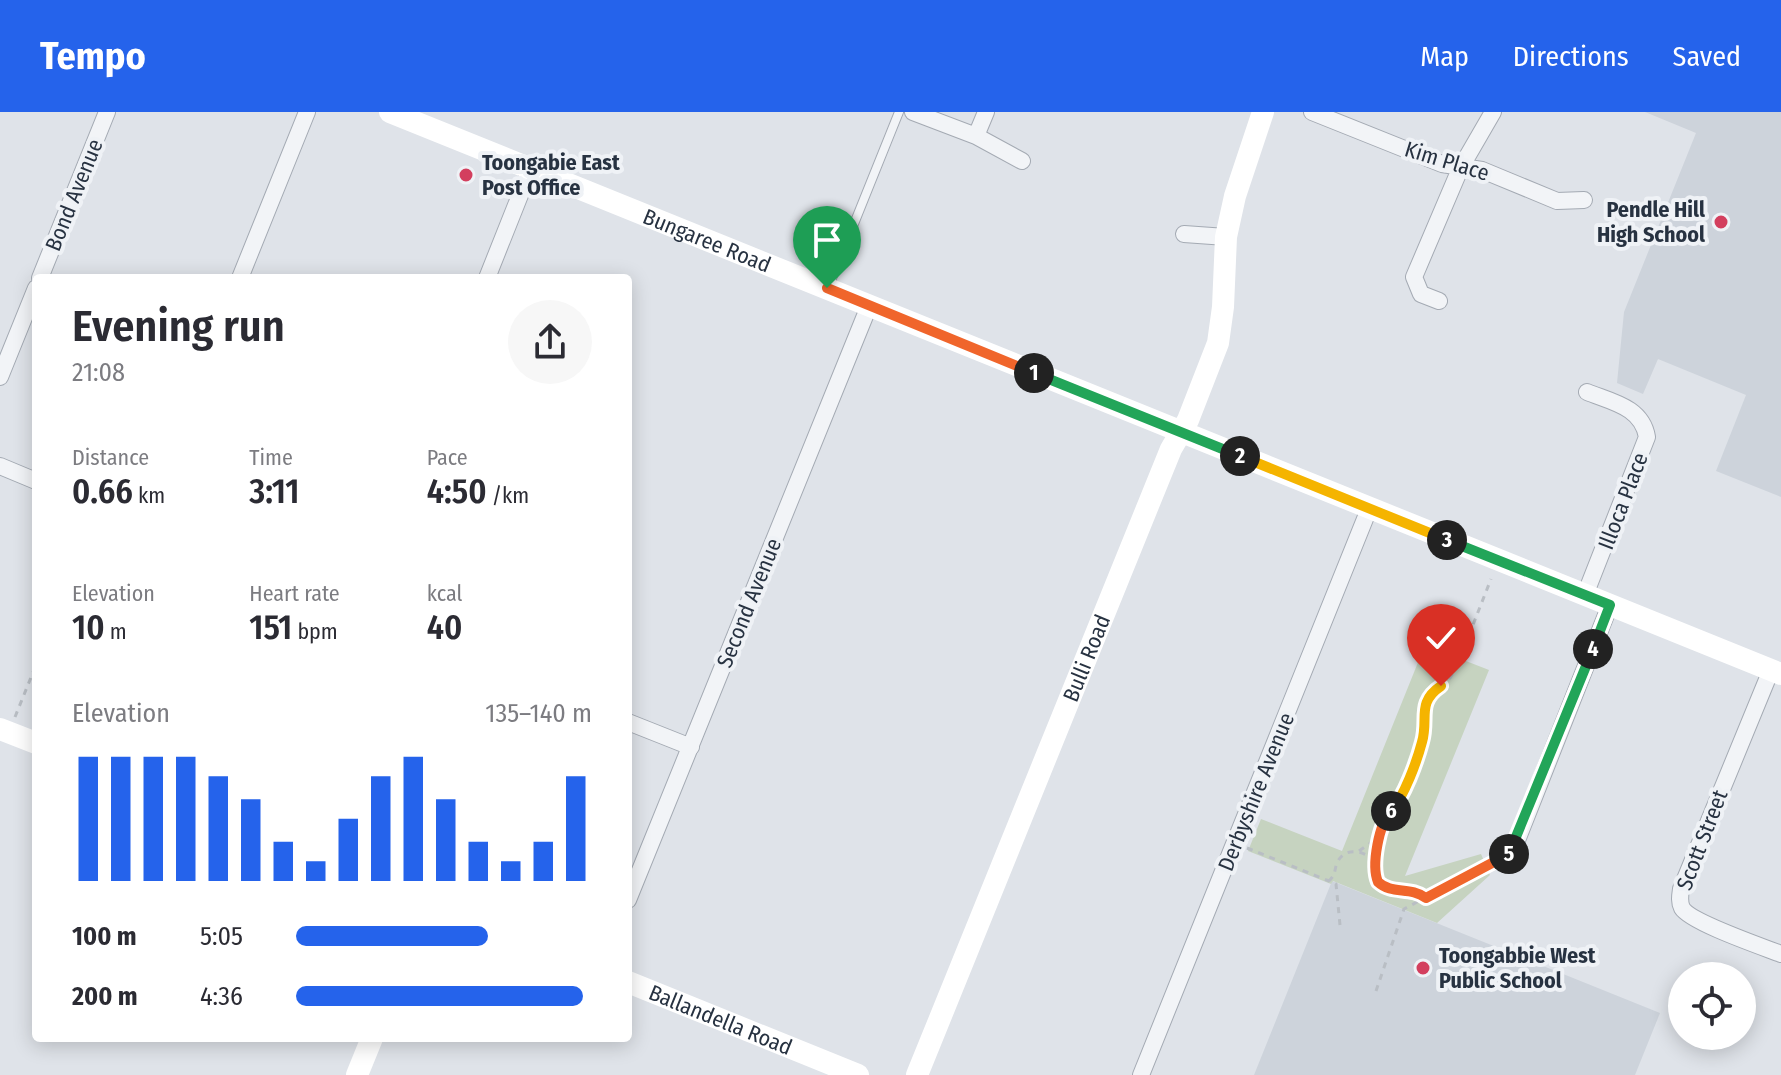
<!DOCTYPE html>
<html lang="en">
<head>
<meta charset="utf-8">
<style>
  :root { --surface:#fff; --page:#f7f7f7; --text:#2b2b33; --muted:#7c7c81; --accent:#2563eb }
  body { margin:0; font-family:"Fira Sans Condensed",sans-serif; background:var(--page); color:var(--text); height:100vh; display:flex; flex-direction:column; font-size:30px; white-space:nowrap }
  * { box-sizing:border-box; margin:0 }
  p { font-size:26px; color:var(--muted) }
  .icon { flex:none; width:44px; height:44px; fill:none; stroke:currentColor; stroke-width:2; stroke-linecap:round; stroke-linejoin:round }
  .map { position:relative; flex:1; overflow:hidden }
  .side { position:absolute; left:32px; top:162px; width:600px; height:768px; display:flex; flex-direction:column; background:var(--surface); border-radius:8px; box-shadow:0 4px 20px #0003 }
  .side>* { flex:none }
  .tools { position:absolute; left:1668px; top:850px; display:grid; gap:16px }
  .tools a { display:grid; place-items:center; width:88px; height:88px; border-radius:50%; background:var(--surface); box-shadow:0 4px 20px #0003; font-size:40px }
  .pin { position:absolute; display:grid; place-items:center; width:68px; height:68px; color:#fff; margin:-82px -34px; border-radius:50% 50% 50% 0; rotate:-45deg; box-shadow:0 0 8px #0007 }
  .pin .icon { rotate:45deg }
  .km { position:absolute; width:40px; height:40px; margin:-20px; border-radius:50%; background:#222; color:#fff; font-size:22px; line-height:40px; text-align:center }
  .round { display:grid; place-items:center; flex:none; width:84px; height:84px; border-radius:42px; background:var(--page) }
  .head { display:flex; align-items:center; justify-content:space-between; height:136px; padding:0 40px }
  h1 { font-size:44px; font-weight:600; line-height:60px }
  .figures { display:grid; grid-template-columns:repeat(3,1fr); gap:12px; height:136px; padding:8px 40px }
  .figures div { display:grid; align-content:center }
  .figures b { font-size:34px; font-weight:600 }
  .figures small { font-size:22px; font-weight:400 }
  .figures p { font-size:22px }
  .chart { height:224px; padding:16px 40px }
  .chart p { display:flex; justify-content:space-between }
  .chart svg { width:100%; height:144px; margin-top:8px; stroke:var(--accent); stroke-width:6 }
  ul { padding:0 40px; list-style:none; font-size:26px }
  li { display:grid; grid-template-columns:128px 96px 1fr; align-items:center; height:60px }
  li i { height:20px; border-radius:10px; background:var(--accent) }
  header { display:flex; align-items:center; gap:48px; box-sizing:border-box; height:112px; padding:0 40px; background:var(--accent); color:#fff }
  header strong { font-size:38px }
  nav { display:flex; gap:44px; margin-inline-start:auto; font-size:28px }
  .map>svg:first-child { display:block }
  .built { fill:#cdd3db }
  .green { fill:#c6d3c0 }
  .lines { fill:none; stroke-linecap:round; stroke-linejoin:round }
  .lane-casing { stroke:#a4aab3; stroke-width:10 }
  .street-casing { stroke:#a4aab3; stroke-width:18 }
  .path { stroke:#b9bec4; stroke-width:3; stroke-dasharray:6 6; stroke-linecap:butt }
  .lane { stroke:#f2f4f7; stroke-width:8 }
  .street { stroke:#f2f4f7; stroke-width:16 }
  .secondary { stroke:#fff; stroke-width:22 }
  .split-1-casing { stroke:#fff; stroke-width:16 }
  .split-2-casing { stroke:#fff; stroke-width:16 }
  .split-3-casing { stroke:#fff; stroke-width:16 }
  .split-4-casing { stroke:#fff; stroke-width:16 }
  .split-5-casing { stroke:#fff; stroke-width:16 }
  .split-6-casing { stroke:#fff; stroke-width:16 }
  .split-7-casing { stroke:#fff; stroke-width:16 }
  .split-1 { stroke:#f0652b; stroke-width:10 }
  .split-2 { stroke:#22a559; stroke-width:10 }
  .split-3 { stroke:#f5b400; stroke-width:10 }
  .split-4 { stroke:#22a559; stroke-width:10 }
  .split-5 { stroke:#22a559; stroke-width:10 }
  .split-6 { stroke:#f0652b; stroke-width:10 }
  .split-7 { stroke:#f5b400; stroke-width:10 }
  .poi-dot { fill:#d33f5e; stroke:#eff2f6; stroke-width:3 }
  .labels { text-anchor:middle; dominant-baseline:central; stroke-width:8; stroke-linejoin:round; paint-order:stroke }
  .street-label { font-size:22px; fill:#273241; stroke:#eff2f6 }
  .poi-label { font-size:22px; font-weight:bold; fill:#273241; stroke:#eff2f6; text-anchor:start }
</style>
</head>
<body>
<header>
<strong>Tempo</strong>
<nav><a>Map</a><a>Directions</a><a>Saved</a></nav>
</header>
<div class="map">
<svg width="1781" height="963" viewBox="0 0 1781 963">
  <rect width="100%" height="100%" fill="#dfe3e9"/>
  <path class="built" d="M1645,0H1781V385L1716,359L1746,283L1658,247L1643,282L1617,271L1624,200L1696,21Z
    M1332,769L1660,901L1635,963H1254Z"/>
  <path class="green" d="M1425,533L1489,558L1405,764L1481,742L1490,763L1437,811L1333,769L1331,772L1248,739L1261,707L1342,739Z"/>
  <g class="lines">
    <defs>
      <path id="lane" d="M829,174L899,0"/>
      <path id="street" d="M913,0L976,24L1022,49
        M1312,0L1442,52L1482,58L1557,89L1584,88
        M976,24L986,0
        M1184,122L1226,125
        M40,166L107,0
        M240,166L307,0
        M487,166L530,58
        M1439,189L1421,182L1414,165L1460,57L1493,0
        M0,265L36,176
        M0,354L36,369
        M1585,483L1647,325C1642,295 1612,290 1587,280
        M1771,558L1681,777C1680,784 1679,790 1682,796C1690,810 1763,835 1781,842
        M628,610L691,635
        M1512,741L1610,493
        M628,788L869,194
        M1141,963L1369,397"/>
    </defs>
    <use href="#lane" class="lane-casing"/>
    <use href="#street" class="street-casing"/>
    <path class="path" d="M15,605L36,553
      M1247,736L1329,769
      M1359,739L1379,725
      M1426,786C1410,774 1392,783 1378,770L1375,756L1381,712L1400,687L1422,629L1425,593L1432,580L1450,566L1456,556L1491,467
      M1340,813L1336,772L1329,769C1336,762 1334,759 1337,751C1345,733 1367,739 1376,751
      M1376,879L1404,797L1497,747"/>
    <use href="#lane" class="lane"/>
    <use href="#street" class="street"/>
    <g class="secondary">
      <path id="s1" d="M390,0L1781,562"/>
      <path d="M0,617L36,631"/>
      <path id="s2" d="M628,870L858,963"/>
      <path d="M357,963L372,926"/>
      <path id="s3" d="M917,963L1171,337L1188,308L1218,231L1223,195L1226,125L1235,84L1263,0"/>
    </g>
  </g>
  <g class="lines">
    <defs>
      <path id="split-1" d="M827,176L1034,261"/>
      <path id="split-2" d="M1034,261L1240,344"/>
      <path id="split-3" d="M1240,344L1447,428"/>
      <path id="split-4" d="M1447,428L1610,493L1593,537"/>
      <path id="split-5" d="M1509,742L1593,537"/>
      <path id="split-6" d="M1391,699C1379,712 1371,753 1378,770C1392,783 1410,774 1426,786L1509,742"/>
      <path id="split-7" d="M1391,699C1404,685 1417,649 1422,630C1429,606 1416,591 1441,574"/>
    </defs>
    <use href="#split-1" class="split-1-casing"/>
    <use href="#split-2" class="split-2-casing"/>
    <use href="#split-3" class="split-3-casing"/>
    <use href="#split-4" class="split-4-casing"/>
    <use href="#split-5" class="split-5-casing"/>
    <use href="#split-6" class="split-6-casing"/>
    <use href="#split-7" class="split-7-casing"/>
    <use href="#split-1" class="split-1"/>
    <use href="#split-2" class="split-2"/>
    <use href="#split-3" class="split-3"/>
    <use href="#split-4" class="split-4"/>
    <use href="#split-5" class="split-5"/>
    <use href="#split-6" class="split-6"/>
    <use href="#split-7" class="split-7"/>
  </g>
  <g class="poi-dot">
    <circle cx="466" cy="63" r="8"/>
    <circle cx="1721" cy="110" r="8"/>
    <circle cx="1423" cy="856" r="8"/>
  </g>
  <g class="labels">
    <g class="street-label">
      <text transform="translate(1447 49) rotate(17)">Kim Place</text>
      <text transform="translate(74 83) rotate(-68)">Bond Avenue</text>
      <text stroke="none"><textPath href="#s1" startOffset="342">Bungaree Road</textPath></text>
      <text transform="translate(1623 389) rotate(-69)">Illoca Place</text>
      <text transform="translate(749 491) rotate(-68)">Second Avenue</text>
      <text stroke="none"><textPath href="#s3" startOffset="450">Bulli Road</textPath></text>
      <text transform="translate(1256 680) rotate(-68)">Derbyshire Avenue</text>
      <text transform="translate(1702 728) rotate(-69)">Scott Street</text>
      <text stroke="none"><textPath href="#s2" startOffset="100">Ballandella Road</textPath></text>
    </g>
    <g class="poi-label">
      <text x="482" y="50">Toongabie East<tspan x="482" dy="25">Post Office</tspan></text>
      <text x="1705" y="97" text-anchor="end">Pendle Hill<tspan x="1705" dy="25">High School</tspan></text>
      <text x="1439" y="843">Toongabbie West<tspan x="1439" dy="25">Public School</tspan></text>
    </g>
  </g>
</svg>
<div class="tools">
<a><svg class="icon" aria-label="locate" viewBox="0 0 24 24"><circle cx="12" cy="12" r="6"/><path d="M12 2v4M12 18v4M2 12h4M18 12h4"/></svg></a>
</div>
<div class="pin" style="left:827px;top:176px;background:#1e9e55"><svg class="icon" aria-label="arrive" viewBox="0 0 24 24"><path d="M6 21V4h12l-3 4 3 4H6"/></svg></div>
<div class="pin" style="left:1441px;top:574px;background:#d93025"><svg class="icon" aria-label="check" viewBox="0 0 24 24"><path d="M5 12l5 5 9-10"/></svg></div>
<b class="km" style="left:1034px;top:261px">1</b>
<b class="km" style="left:1240px;top:344px">2</b>
<b class="km" style="left:1447px;top:428px">3</b>
<b class="km" style="left:1593px;top:537px">4</b>
<b class="km" style="left:1509px;top:742px">5</b>
<b class="km" style="left:1391px;top:699px">6</b>
<section class="side">
<div class="head"><div><h1>Evening run</h1><p>21:08</p></div><a class="round"><svg class="icon" aria-label="share" viewBox="0 0 24 24"><path d="M12 15V3M7 8l5-5 5 5M5 13v7h14v-7"/></svg></a></div>
<div class="figures">
<div><p>Distance</p><b>0.66<small> km</small></b></div>
<div><p>Time</p><b>3:11</b></div>
<div><p>Pace</p><b>4:50<small> /km</small></b></div>
</div>
<div class="figures">
<div><p>Elevation</p><b>10<small> m</small></b></div>
<div><p>Heart rate</p><b>151<small> bpm</small></b></div>
<div><p>kcal</p><b>40</b></div>
</div>
<div class="chart"><p><span>Elevation</span>135–140 m</p>
<svg viewBox="0 0 160 44" preserveAspectRatio="none"><path d="M5 44V6M15 44V6M25 44V6M35 44V6M45 44V12M55 44V19M65 44V32M75 44V38M85 44V25M95 44V12M105 44V6M115 44V19M125 44V32M135 44V38M145 44V32M155 44V12"/></svg>
</div>
<ul>
<li><b>100 m</b>5:05<i style="width:65%"></i></li>
<li><b>200 m</b>4:36<i style="width:97%"></i></li>
</ul>
</section>
</div>
</body>
</html>
